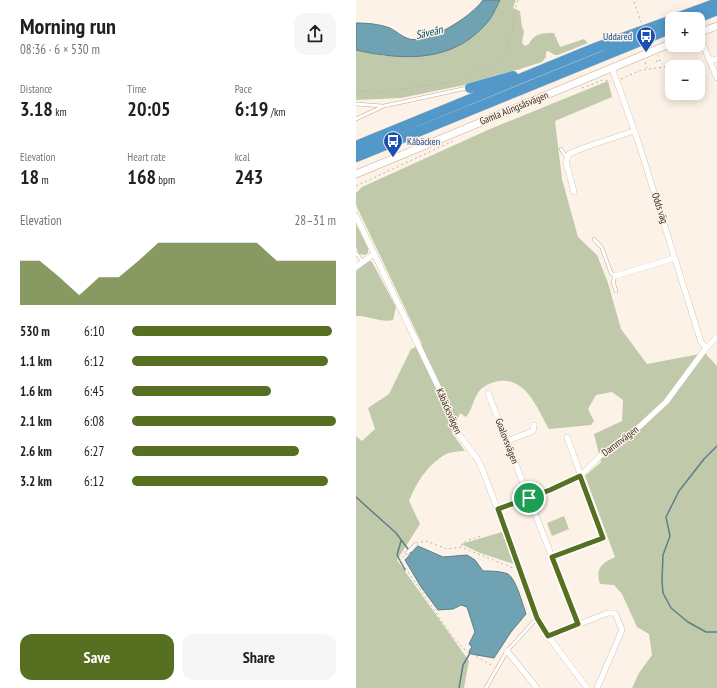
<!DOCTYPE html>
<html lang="en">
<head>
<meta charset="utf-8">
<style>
  :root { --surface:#fff; --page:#f6f6f6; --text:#202124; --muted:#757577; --accent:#566f21 }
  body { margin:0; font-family:"PT Sans Narrow",sans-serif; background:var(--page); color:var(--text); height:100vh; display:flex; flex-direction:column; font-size:15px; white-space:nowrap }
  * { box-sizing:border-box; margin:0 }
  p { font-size:13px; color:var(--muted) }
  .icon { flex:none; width:22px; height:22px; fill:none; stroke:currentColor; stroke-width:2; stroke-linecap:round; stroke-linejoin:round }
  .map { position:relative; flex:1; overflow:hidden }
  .sheet { display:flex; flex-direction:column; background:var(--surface); width:356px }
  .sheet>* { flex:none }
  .buttons { position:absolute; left:309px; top:12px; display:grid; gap:8px }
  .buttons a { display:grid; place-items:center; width:40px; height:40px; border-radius:8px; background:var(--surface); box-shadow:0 2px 10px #0003; font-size:20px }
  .pin { position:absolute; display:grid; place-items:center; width:34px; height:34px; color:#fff; margin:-17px; border:2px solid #fff; border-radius:50%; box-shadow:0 1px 4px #0007 }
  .round { display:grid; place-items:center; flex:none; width:42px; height:42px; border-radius:12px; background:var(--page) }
  .headline { display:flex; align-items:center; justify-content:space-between; height:68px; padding:0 20px }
  h1 { font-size:22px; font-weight:600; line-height:30px }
  .stats { display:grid; grid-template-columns:repeat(3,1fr); gap:6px; height:68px; padding:4px 20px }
  .stats div { display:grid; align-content:center }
  .stats b { font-size:20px; font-weight:600 }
  .stats small { font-size:11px; font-weight:400 }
  .stats p { font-size:11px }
  .chart { height:112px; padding:8px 20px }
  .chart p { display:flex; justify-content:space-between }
  .chart svg { width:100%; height:72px; margin-top:4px; fill:var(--accent); opacity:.7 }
  .primary-button { display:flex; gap:8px; margin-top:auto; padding:8px 20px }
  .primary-button a { flex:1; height:46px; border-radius:12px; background:var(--accent); color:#fff; font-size:16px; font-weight:600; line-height:46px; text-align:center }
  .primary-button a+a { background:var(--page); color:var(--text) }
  ul { padding:0 20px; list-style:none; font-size:13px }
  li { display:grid; grid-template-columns:64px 48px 1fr; align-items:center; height:30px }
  li i { height:10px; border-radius:5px; background:var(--accent) }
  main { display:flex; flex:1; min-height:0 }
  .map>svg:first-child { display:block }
  .green { fill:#c0caaa }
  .water { fill:#6fa2b3; stroke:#5e7f87 }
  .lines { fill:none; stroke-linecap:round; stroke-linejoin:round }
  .stream { stroke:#5e7f87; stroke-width:1.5 }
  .service-casing { stroke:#c3aa8e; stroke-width:4 }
  .minor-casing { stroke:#c3aa8e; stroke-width:6 }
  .tertiary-casing { stroke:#c3aa8e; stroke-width:8 }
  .motorway-casing { stroke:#d7d5d3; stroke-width:11 }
  .path { stroke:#beb3a8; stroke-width:1; stroke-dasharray:2 3; stroke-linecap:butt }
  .service { stroke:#fff; stroke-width:3 }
  .minor { stroke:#fff; stroke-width:5.5 }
  .tertiary { stroke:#fff; stroke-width:7 }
  .motorway { stroke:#5298c9; stroke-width:10 }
  .route-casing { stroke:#fff; stroke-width:8 }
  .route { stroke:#566f21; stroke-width:5 }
  .labels { text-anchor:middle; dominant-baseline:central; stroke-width:3; stroke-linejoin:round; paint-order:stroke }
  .transit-label { font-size:10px; fill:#164399; stroke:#fdf2e7; text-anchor:end }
  .street-label { font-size:10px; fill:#362c21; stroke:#fdf2e7 }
  .water-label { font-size:11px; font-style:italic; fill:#004b5e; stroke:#fdf2e7 }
</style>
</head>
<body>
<main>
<section class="sheet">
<div class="headline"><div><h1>Morning run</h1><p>08:36 · 6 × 530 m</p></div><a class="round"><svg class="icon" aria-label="share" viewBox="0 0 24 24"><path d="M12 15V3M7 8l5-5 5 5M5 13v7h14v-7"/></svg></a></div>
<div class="stats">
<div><p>Distance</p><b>3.18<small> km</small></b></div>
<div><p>Time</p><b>20:05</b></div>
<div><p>Pace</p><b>6:19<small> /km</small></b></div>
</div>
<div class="stats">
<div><p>Elevation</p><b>18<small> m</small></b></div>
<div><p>Heart rate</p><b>168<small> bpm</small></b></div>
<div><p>kcal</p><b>243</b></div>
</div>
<div class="chart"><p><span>Elevation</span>28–31 m</p>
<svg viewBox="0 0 160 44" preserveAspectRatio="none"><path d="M0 44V17L10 17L20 27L30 38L40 27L50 27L60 17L70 6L80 6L90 6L100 6L110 6L120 6L130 17L140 17L150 17L160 17V44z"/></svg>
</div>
<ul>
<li><b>530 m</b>6:10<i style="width:98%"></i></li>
<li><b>1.1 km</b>6:12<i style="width:96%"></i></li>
<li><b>1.6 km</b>6:45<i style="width:68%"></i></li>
<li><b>2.1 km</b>6:08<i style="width:100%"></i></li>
<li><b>2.6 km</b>6:27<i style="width:82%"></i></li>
<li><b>3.2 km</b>6:12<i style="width:96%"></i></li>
</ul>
<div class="primary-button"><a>Save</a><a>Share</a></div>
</section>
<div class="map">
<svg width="361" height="688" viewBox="0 0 361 688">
  <rect width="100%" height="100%" fill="#fdf2e7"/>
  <path class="green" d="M144,0H160L157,8L164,11L166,27L168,31L166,43L169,46L173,44C178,33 187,33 198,33L204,47L228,39L232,43L202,55H199L192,51L190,52V57L186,62L123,82L45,98L0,100V50L29,56L108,43L135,18Z
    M252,81L256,97L199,121L206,179L222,237L241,255L252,283L265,329L291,364L349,353L361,366V688H276L283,673L296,655L293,634L281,627L266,594L258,585L244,584C239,568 246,563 259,557L229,476L245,462L238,434L266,421L267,400L256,392L240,395L232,409L238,421L235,425L193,429C182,410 170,377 143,381C136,382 129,385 124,390C117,398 117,409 110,417L104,413L96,433L109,451C103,451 95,452 90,454C72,464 60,483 53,501L64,524L41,560L113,661L108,688H0V436L6,441L19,429L12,408L33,394L55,349L66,344L0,205V193L6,187L134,129Z
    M0,224L12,248V253L9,255L3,254L0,247Z
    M13,261L16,262L40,307L37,320C25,323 12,315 0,316V271Z
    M208,516L213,529L196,536L191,523Z
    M146,532L158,564L124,553L105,544Z"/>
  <path class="water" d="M127,0H144C141,6 138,13 134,19C100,63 49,61 0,50V23C11,23 23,24 34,28C40,31 46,37 53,39C73,44 116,16 127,0Z
    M62,546L87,557L111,555L119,560L127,571C134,571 145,571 152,574C160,579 167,605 170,614L155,632L138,658L115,654L113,651L116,647L113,644L119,632L111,607L105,605L97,609L82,610L65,587L49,560Z"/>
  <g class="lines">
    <path class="stream" d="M361,446L348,459L323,491L310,517L314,536L307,555L306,581L307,593L315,608L332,622L350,632H361
      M0,497L40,533L55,553
      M45,541L41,555L49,570
      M103,688L107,665L114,653"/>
    <defs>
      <path id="service" d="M0,104L26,106
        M0,119L28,106L111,88
        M205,149L211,158
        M238,239L246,248L255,273L259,276L257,282L260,291
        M0,253L7,262
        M51,553L60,544
        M130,688L151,651L181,618"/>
      <path id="minor" d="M342,33L361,78
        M354,61L361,59
        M256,68L282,141L345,342L350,348
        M218,192L210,162L213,154L227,148L278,131
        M0,216L90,403L99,429L122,460L127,471L186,628L231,688
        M0,267L18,254
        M259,276L319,258
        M132,393L222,624
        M151,441L177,431L178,425
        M141,509L194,490L224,476L244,456L283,427L310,402L350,348L361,337
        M197,557L247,538L211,437
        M192,636L252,613H259L266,630L241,688
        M151,651L181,688"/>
      <path id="tertiary" d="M342,33L361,26
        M0,174L316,43"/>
      <path id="motorway" d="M318,19L361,3
        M339,19L361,10
        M114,88L157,76
        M0,146L239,48L316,20
        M0,157L316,28"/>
    </defs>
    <use href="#service" class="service-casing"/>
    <use href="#minor" class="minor-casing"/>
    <use href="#tertiary" class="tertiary-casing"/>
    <use href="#motorway" class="motorway-casing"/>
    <path class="path" d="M278,2L285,22
      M301,60V62L304,61L302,55
      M289,62L291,68
      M265,79L285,70L348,62
      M226,88L247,80L255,81
      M0,91L26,92L102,81L139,63L149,51L155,36L159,10L162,0
      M0,186L97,141
      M65,542L70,541L91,549L105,547L157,568
      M105,546L110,541L125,536
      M48,556L44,560L96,636L110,651L137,666"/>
    <use href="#service" class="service"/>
    <use href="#minor" class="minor"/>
    <use href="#tertiary" class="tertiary"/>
    <use href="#motorway" class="motorway"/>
  </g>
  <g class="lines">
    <defs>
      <path id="route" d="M224,476L247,538L196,557L222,624L192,636L181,618L142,509L194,490Z"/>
    </defs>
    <use href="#route" class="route-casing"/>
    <use href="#route" class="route"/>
  </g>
  <defs>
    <symbol id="bus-pin" viewBox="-11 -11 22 30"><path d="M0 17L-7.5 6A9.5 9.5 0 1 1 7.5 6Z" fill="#1a4fb4" stroke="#fdf2e7"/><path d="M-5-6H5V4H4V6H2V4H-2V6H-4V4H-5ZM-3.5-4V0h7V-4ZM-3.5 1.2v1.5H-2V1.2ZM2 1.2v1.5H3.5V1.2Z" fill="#fff"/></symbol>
  </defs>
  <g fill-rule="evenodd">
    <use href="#bus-pin" x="279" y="25" width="22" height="30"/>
    <use href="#bus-pin" x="26" y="130" width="22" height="30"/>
  </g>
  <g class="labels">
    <g class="transit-label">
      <text x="276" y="36">Uddared</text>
      <text x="51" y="141" text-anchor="start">Kåbäcken</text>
    </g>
    <g class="street-label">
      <text transform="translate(158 108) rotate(-22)">Gamla Alingsåsvägen</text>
      <text transform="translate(304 208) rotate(72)">Odds väg</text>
      <text transform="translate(93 411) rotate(66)">Kåbäcksvägen</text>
      <text transform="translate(151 441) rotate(69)">Goalovsvägen</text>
      <text transform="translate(264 441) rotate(-37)">Dammvägen</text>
    </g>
    <g class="water-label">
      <text transform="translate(73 32) rotate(-13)">Säveån</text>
    </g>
  </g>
</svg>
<div class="buttons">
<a>+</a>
<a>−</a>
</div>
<div class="pin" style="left:173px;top:498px;background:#1e9e55"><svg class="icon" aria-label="arrive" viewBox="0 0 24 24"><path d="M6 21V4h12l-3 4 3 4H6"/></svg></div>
</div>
</main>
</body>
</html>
